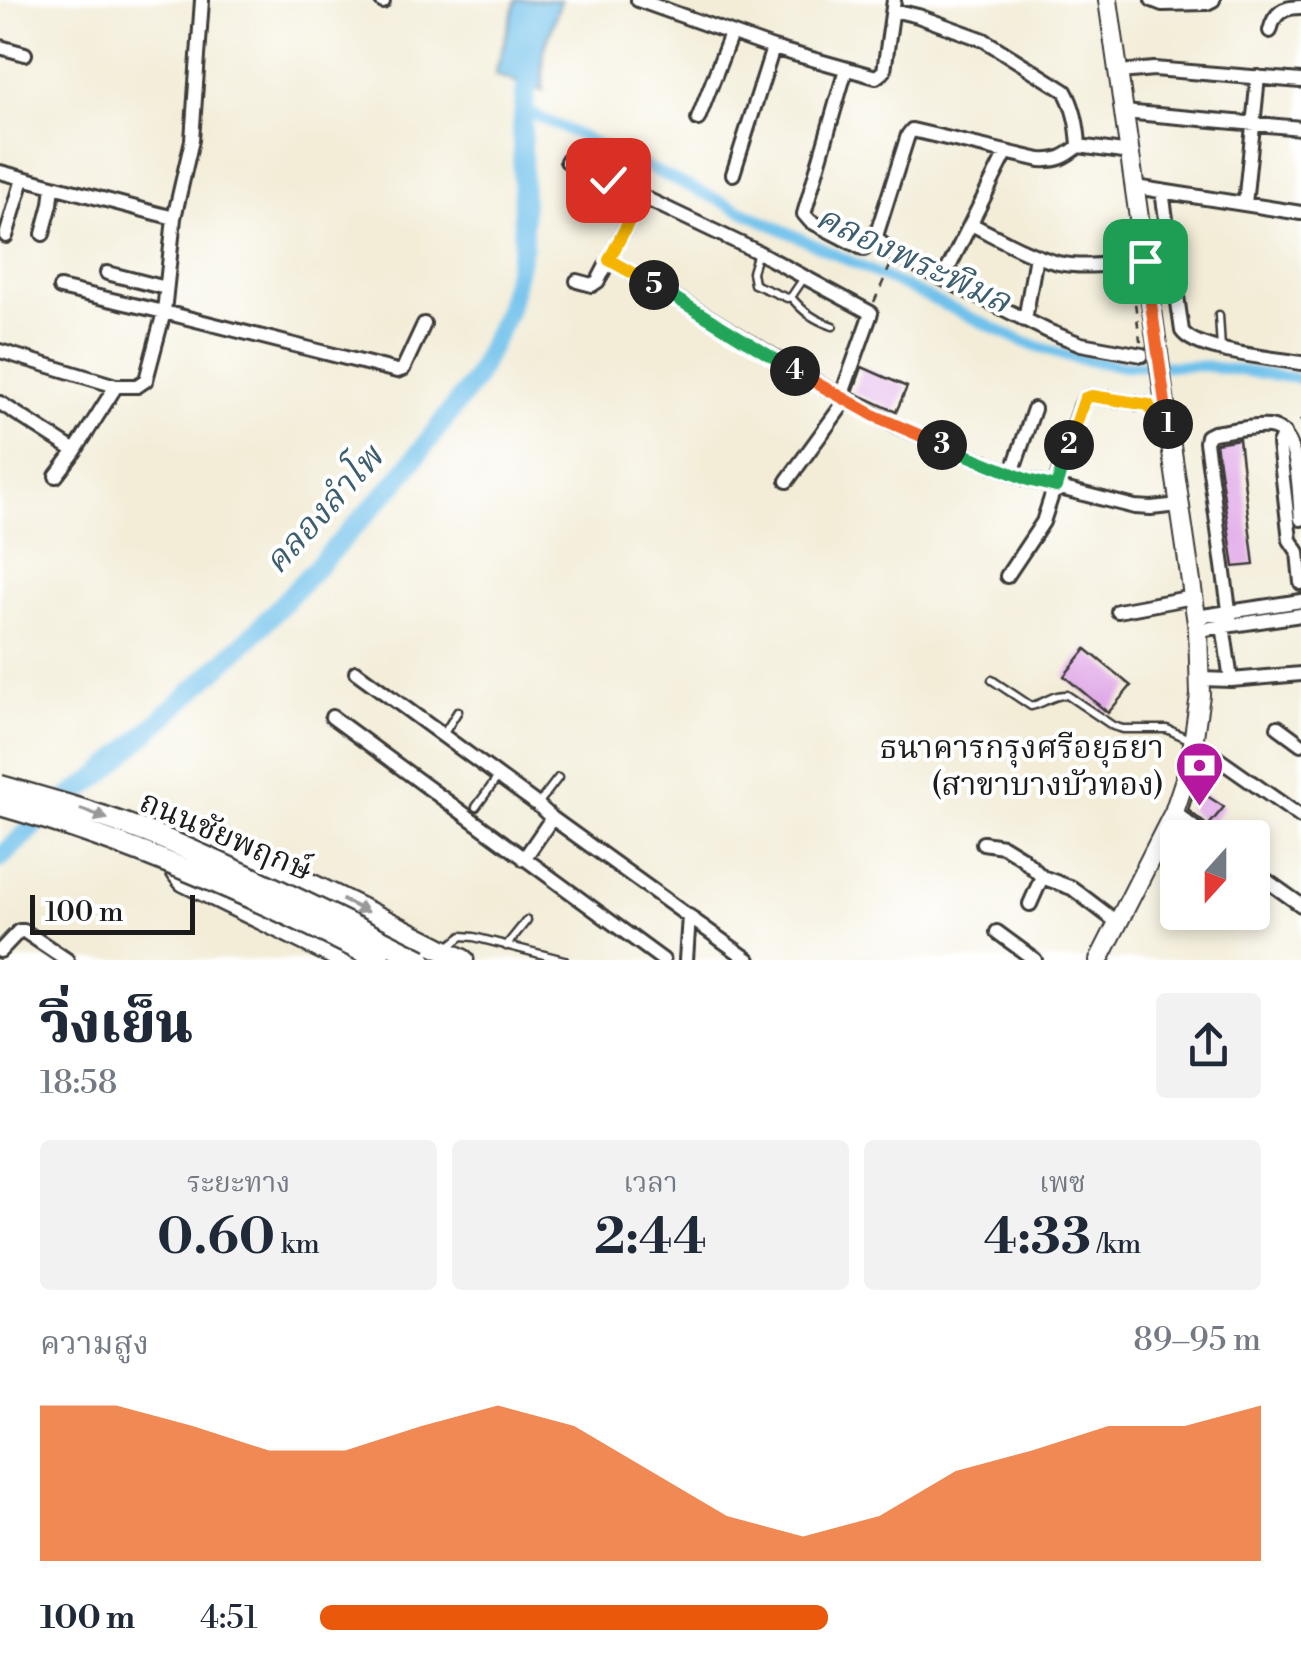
<!DOCTYPE html>
<html lang="th">
<head>
<meta charset="utf-8">
<style>
  :root { --surface:#fff; --page:#f2f2f3; --text:#1f2937; --muted:#747a83; --accent:#ea580c }
  body { margin:0; font-family:"Libre Bodoni","Noto Serif Thai",serif; background:var(--page); color:var(--text); height:100vh; display:flex; flex-direction:column; font-size:38px; white-space:nowrap }
  * { box-sizing:border-box; margin:0 }
  p { font-size:32px; color:var(--muted) }
  .icon { flex:none; width:55px; height:55px; fill:none; stroke:currentColor; stroke-width:2; stroke-linecap:round; stroke-linejoin:round }
  .map { position:relative; height:960px; overflow:hidden }
  .drawer { display:flex; flex-direction:column; background:var(--surface); flex:1 }
  .drawer>* { flex:none }
  .needle { width:65px; rotate:201deg }
  .buttons { position:absolute; left:1160px; top:820px; display:grid; gap:20px }
  .buttons a { display:grid; place-items:center; width:110px; height:110px; border-radius:10px; background:var(--surface); box-shadow:0 5px 15px #0003; font-size:50px }
  .scale { position:absolute; left:30px; bottom:25px; width:165px; box-sizing:border-box; padding-left:10px; border:5px solid #1c1c1c; border-top:0; font-size:28px; line-height:35px; white-space:nowrap; color:#1c1c1c; -webkit-text-stroke:8px #fff; paint-order:stroke }
  .pin { position:absolute; display:grid; place-items:center; width:85px; height:85px; color:#fff; margin:-42px; border-radius:20px; box-shadow:0 5px 15px #0006 }
  .km { position:absolute; width:50px; height:50px; margin:-25px; border-radius:50%; background:#222; color:#fff; font-size:28px; line-height:50px; text-align:center }
  .round { display:grid; place-items:center; flex:none; width:105px; height:105px; border-radius:10px; background:var(--page) }
  .head { display:flex; align-items:center; justify-content:space-between; height:170px; padding:0 40px }
  h1 { font-size:55px; font-weight:800; line-height:75px }
  .metrics { display:grid; grid-template-columns:repeat(3,1fr); gap:15px; height:170px; padding:10px 40px }
  .metrics div { display:grid; align-content:center; border-radius:10px; background:var(--page); text-align:center }
  .metrics b { font-size:50px; font-weight:800 }
  .metrics small { font-size:28px; font-weight:400 }
  .metrics p { font-size:28px }
  .chart { height:280px; padding:20px 40px }
  .chart p { display:flex; justify-content:space-between }
  .chart svg { width:100%; height:180px; margin-top:10px; fill:var(--accent); opacity:.7 }
  ul { padding:0 40px; list-style:none; font-size:32px }
  li { display:grid; grid-template-columns:160px 120px 1fr; align-items:center; height:75px }
  li i { height:25px; border-radius:12px; background:var(--accent) }
  .map>svg:first-child { display:block }
  .water { fill:#6fc1eb; stroke:#466e84; stroke-width:2.5 }
  .lines { fill:none; stroke-linecap:round; stroke-linejoin:round }
  .canal { stroke:#6fc1eb; stroke-width:11 }
  .river { stroke:#6fc1eb; stroke-width:20 }
  .building { fill:#e1aae8 }
  .lane-casing { stroke:#3c3b38; stroke-width:11 }
  .street-casing { stroke:#3c3b38; stroke-width:18 }
  .secondary-casing { stroke:#3c3b38; stroke-width:22 }
  .primary-casing { stroke:#3c3b38; stroke-width:25 }
  .path { stroke:#3c3b38; stroke-width:2.5; stroke-dasharray:8 8; stroke-linecap:butt }
  .lane { stroke:#fff; stroke-width:6 }
  .street { stroke:#fff; stroke-width:12 }
  .secondary { stroke:#fff; stroke-width:18 }
  .primary { stroke:#fff; stroke-width:20 }
  .secondary-bridge-casing { stroke:#3c3b38; stroke-width:22; stroke-linecap:butt }
  .primary-bridge-casing { stroke:#3c3b38; stroke-width:25; stroke-linecap:butt }
  .secondary-bridge { stroke:#fff; stroke-width:18 }
  .primary-bridge { stroke:#fff; stroke-width:20 }
  .oneway { fill:#999 }
  .split-1-casing { stroke:#fff; stroke-width:20 }
  .split-2-casing { stroke:#fff; stroke-width:20 }
  .split-3-casing { stroke:#fff; stroke-width:20 }
  .split-4-casing { stroke:#fff; stroke-width:20 }
  .split-5-casing { stroke:#fff; stroke-width:20 }
  .split-6-casing { stroke:#fff; stroke-width:20 }
  .split-1 { stroke:#f0652b; stroke-width:12 }
  .split-2 { stroke:#f5b400; stroke-width:12 }
  .split-3 { stroke:#22a559; stroke-width:12 }
  .split-4 { stroke:#f0652b; stroke-width:12 }
  .split-5 { stroke:#22a559; stroke-width:12 }
  .split-6 { stroke:#f5b400; stroke-width:12 }
  .labels { text-anchor:middle; dominant-baseline:central; stroke-width:8; stroke-linejoin:round; paint-order:stroke }
  .poi-label { font-size:32px; fill:#1c1c1c; stroke:#fff; text-anchor:end }
  .street-label { font-size:32px; fill:#1c1c1c; stroke:#fff }
  .water-label { font-size:35px; font-style:italic; fill:#3d5e6f; stroke:#fff }
</style>
</head>
<body>
<div class="map">
<svg width="1301" height="960" viewBox="0 0 1301 960">
  <rect width="100%" height="100%" fill="#fff"/>
  <filter id="ink" filterUnits="userSpaceOnUse"><feTurbulence type="fractalNoise" baseFrequency=".01" numOctaves="2"/><feDisplacementMap in="SourceGraphic" scale="20" xChannelSelector="R" yChannelSelector="G"/><feConvolveMatrix kernelMatrix="1 2 1 2 8 2 1 2 1" color-interpolation-filters="sRGB"/></filter>
  <filter id="wash" filterUnits="userSpaceOnUse"><feTurbulence type="fractalNoise" baseFrequency=".0048" numOctaves="4" result="noise"/><feDisplacementMap in="SourceGraphic" scale="40" xChannelSelector="R" yChannelSelector="G"/><feGaussianBlur stdDeviation="2.25" result="paint"/><feColorMatrix in="noise" values="0 0 0 0 0 0 0 0 0 0 0 0 0 0 0 0 0 1.4 0 .05"/><feComposite in="paint" operator="in"/></filter>
  <g filter="url(#wash)">
    <rect width="100%" height="100%" fill="#f3edd8"/>
    <path class="water" d="M516,0H561L543,53V91L495,75Z"/>
    <g class="lines">
      <path class="canal" d="M524,110L1024,342L1074,358L1122,366H1205L1301,379"/>
      <path class="river" d="M0,858L51,810L101,775L251,637L398,480L474,381L507,312L523,245L522,128L529,60"/>
    </g>
    <g id="blocks">
      <path class="building" d="M862,367L907,387L896,412L853,392Z
        M1239,439L1254,565L1234,567L1216,443Z
        M1086,649L1131,686L1108,713L1064,676Z
        M1195,788L1224,807L1208,826L1188,810Z"/>
    </g>
  </g>
  <g filter="url(#ink)">
    <use href="#blocks" fill-opacity="0" stroke="#3c3b38" stroke-width="2.5"/>
    <g class="lines">
      <defs>
        <path id="lane" d="M758,252L752,272L754,284L787,298L791,297L804,278
          M791,297C803,312 815,320 833,326
          M1219,315L1221,349
          M992,680L1031,706C1044,704 1052,694 1067,695L1113,726L1123,729H1167L1193,741
          M443,735L458,711
          M538,804L558,778
          M476,807L498,777
          M449,946L462,936L474,937L564,960
          M506,946L527,920"/>
        <path id="street" d="M381,0L383,2
          M638,0L773,48L876,77L884,71L894,0
          M1152,0L1162,4L1207,3L1213,0
          M893,10L918,16L984,40L1065,91C1074,107 1078,127 1079,146
          M1270,31C1274,13 1283,7 1301,7
          M0,47L25,54
          M846,69L804,214L810,221L864,249
          M1119,72L1154,69L1301,81
          M1124,112L1301,128
          M698,119L731,34
          M1130,153L1079,146C1065,157 1058,161 1040,160L912,130L908,135L876,236L878,240L895,255L1048,331L1081,344L1142,355
          M567,161L758,252L871,313L841,397
          M0,172L174,218
          M733,174L773,48
          M1135,187L1301,213
          M1162,191L1182,331C1196,352 1274,358 1301,363
          M1245,204L1258,77
          M971,224C999,238 1027,255 1058,263C1085,269 1118,263 1145,261
          M43,234L51,204L53,186
          M6,236L23,179
          M609,260L658,287L841,397L899,427L1028,480L1135,507L1151,508L1180,505
          M107,273L166,288
          M943,279L1006,153
          M577,281L592,285L598,281L641,198
          M60,288L164,312L397,371L403,369L424,324
          M1025,320L1036,256
          M0,351L116,386H137L146,380L164,312L174,218L192,140L202,0
          M0,403L75,451
          M1284,433L1279,444L1290,540L1298,552L1301,583
          M1012,473L1034,409
          M56,476L75,451L116,386
          M787,481L846,400
          M1007,576L1043,522L1081,406L1085,398L1092,396L1149,405C1158,420 1148,425 1169,434
          M1118,611L1193,597
          M1196,617L1301,601
          M1222,618L1231,680
          M1231,624L1206,442L1207,436L1213,433C1230,431 1252,425 1269,427C1301,430 1298,493 1301,519
          M1198,630L1301,615
          M356,672L538,805L552,818L749,960
          M1200,679L1231,680L1301,674
          M332,717L663,960
          M1278,727L1301,744
          M1194,742L1301,817
          M1174,812L1207,838
          M983,843L1003,846L1021,857L1042,877L1072,888L1118,923
          M524,859L552,818
          M1252,870L1301,905
          M1030,904L1042,877
          M997,932L1035,960
          M0,951L19,931H24L67,960
          M686,960L689,916"/>
        <path id="secondary" d="M1108,0L1155,331
          M1099,960L1174,812L1190,764L1200,695L1198,630L1165,404"/>
        <path id="primary" d="M345,960L184,881C177,873 171,866 175,854C177,847 182,841 190,839C218,833 425,941 463,960"/>
      </defs>
      <use href="#lane" class="lane-casing"/>
      <use href="#street" class="street-casing"/>
      <use href="#secondary" class="secondary-casing"/>
      <use href="#primary" class="primary-casing"/>
      <path class="path" d="M1131,272L1140,341H1142
        M874,302L891,264
        M1299,420H1301"/>
      <use href="#lane" class="lane"/>
      <use href="#street" class="street"/>
      <use href="#secondary" class="secondary"/>
      <use href="#primary" class="primary"/>
      <defs>
        <path id="secondary-bridge" d="M1155,331L1165,404"/>
        <path id="primary-bridge" d="M0,786C57,802 114,818 169,841C254,877 338,918 421,960
          M0,805C134,843 256,897 380,960"/>
      </defs>
      <use href="#secondary-bridge" class="secondary-bridge-casing"/>
      <use href="#primary-bridge" class="primary-bridge-casing"/>
      <use href="#secondary-bridge" class="secondary-bridge"/>
      <use href="#primary-bridge" class="primary-bridge"/>
    </g>
    <defs><path id="oneway-solid" d="M-6-.8H1V-3.2L6.5 0L1 3.2V.8H-6Z" transform="scale(2.5)"/></defs>
    <g class="oneway">
      <use href="#oneway-solid" transform="translate(94 814) rotate(20)"/>
      <use href="#oneway-solid" transform="translate(355 906) rotate(26)"/>
    </g>
  </g>
  <g class="lines" filter="url(#ink)">
    <defs>
      <path id="split-1" d="M1145,261L1168,424"/>
      <path id="split-2" d="M1069,445L1085,398L1092,396L1149,405C1158,420 1148,425 1169,434L1168,424"/>
      <path id="split-3" d="M942,445L1028,480L1056,487L1069,445"/>
      <path id="split-4" d="M795,371L875,416L942,445"/>
      <path id="split-5" d="M654,285L795,371"/>
      <path id="split-6" d="M608,180L641,198L609,260L654,285"/>
    </defs>
    <use href="#split-1" class="split-1-casing"/>
    <use href="#split-2" class="split-2-casing"/>
    <use href="#split-3" class="split-3-casing"/>
    <use href="#split-4" class="split-4-casing"/>
    <use href="#split-5" class="split-5-casing"/>
    <use href="#split-6" class="split-6-casing"/>
    <use href="#split-1" class="split-1"/>
    <use href="#split-2" class="split-2"/>
    <use href="#split-3" class="split-3"/>
    <use href="#split-4" class="split-4"/>
    <use href="#split-5" class="split-5"/>
    <use href="#split-6" class="split-6"/>
  </g>
  <defs>
    <symbol id="bank-pin" viewBox="-11 -11 22 30"><path d="M0 17L-7.5 6A9.5 9.5 0 1 1 7.5 6Z" fill="#b5179e" stroke="#fff"/><path d="M-6-4H6V4H-6ZM0-2.3a2.3 2.3 0 1 0 0 4.6a2.3 2.3 0 1 0 0-4.6Z" fill="#fff"/></symbol>
  </defs>
  <g fill-rule="evenodd">
    <use href="#bank-pin" x="1172" y="738" width="55" height="75"/>
  </g>
  <g class="labels">
    <g class="poi-label">
      <text x="1164" y="748">ธนาคารกรุงศรีอยุธยา<tspan x="1164" dy="37">(สาขาบางบัวทอง)</tspan></text>
    </g>
    <g class="street-label">
      <text transform="translate(226 836) rotate(23)">ถนนชัยพฤกษ์</text>
    </g>
    <g class="water-label">
      <text transform="translate(913 260) rotate(25)">คลองพระพิมล</text>
      <text transform="translate(324 510) rotate(-48)">คลองลำโพ</text>
    </g>
  </g>
</svg>
<div class="buttons">
<a><svg class="needle" viewBox="-14 -14 28 28"><path d="M0-13l5 13h-10z" fill="#e53935"/><path d="M0 13l5-13h-10z" fill="#747a83"/></svg></a>
</div>
<div class="scale">100 m</div>
<div class="pin" style="left:1145px;top:261px;background:#1e9e55"><svg class="icon" aria-label="arrive" viewBox="0 0 24 24"><path d="M6 21V4h12l-3 4 3 4H6"/></svg></div>
<div class="pin" style="left:608px;top:180px;background:#d93025"><svg class="icon" aria-label="check" viewBox="0 0 24 24"><path d="M5 12l5 5 9-10"/></svg></div>
<b class="km" style="left:1168px;top:424px">1</b>
<b class="km" style="left:1069px;top:445px">2</b>
<b class="km" style="left:942px;top:445px">3</b>
<b class="km" style="left:795px;top:371px">4</b>
<b class="km" style="left:654px;top:285px">5</b>
</div>
<section class="drawer">
<div class="head"><div><h1>วิ่งเย็น</h1><p>18:58</p></div><a class="round"><svg class="icon" aria-label="share" viewBox="0 0 24 24"><path d="M12 15V3M7 8l5-5 5 5M5 13v7h14v-7"/></svg></a></div>
<div class="metrics">
<div><p>ระยะทาง</p><b>0.60<small> km</small></b></div>
<div><p>เวลา</p><b>2:44</b></div>
<div><p>เพซ</p><b>4:33<small> /km</small></b></div>
</div>
<div class="chart"><p><span>ความสูง</span>89–95 m</p>
<svg viewBox="0 0 160 44" preserveAspectRatio="none"><path d="M0 44V6L10 6L20 11L30 17L40 17L50 11L60 6L70 11L80 22L90 33L100 38L110 33L120 22L130 17L140 11L150 11L160 6V44z"/></svg>
</div>
<ul>
<li><b>100 m</b>4:51<i style="width:54%"></i></li>
</ul>
</section>
</body>
</html>
